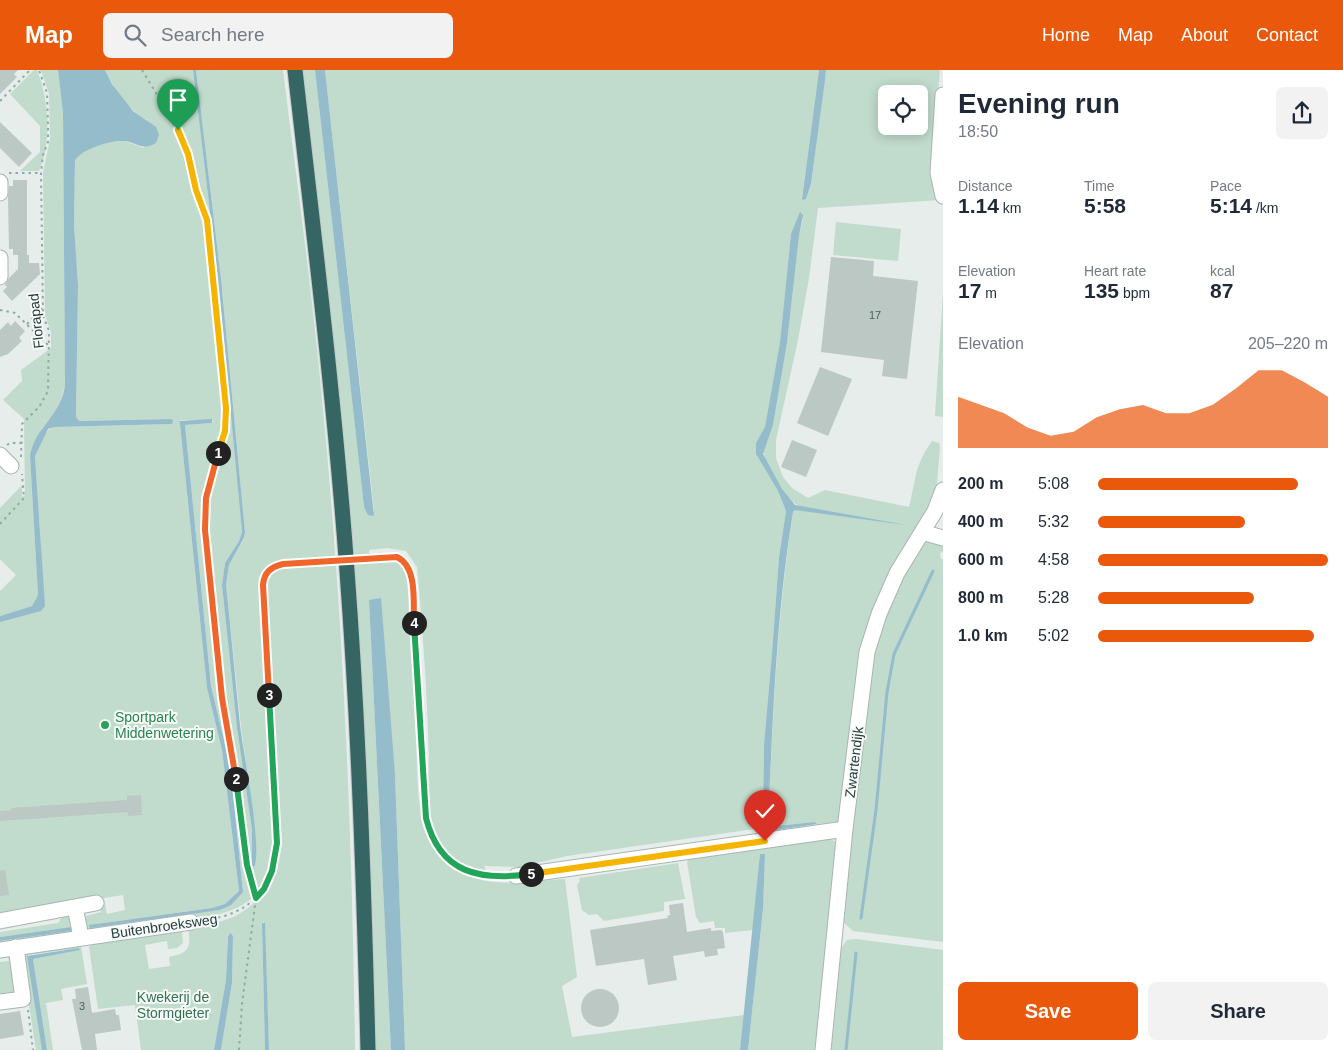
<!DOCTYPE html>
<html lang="en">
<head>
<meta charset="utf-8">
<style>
  :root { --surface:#fff; --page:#f2f2f3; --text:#1f2937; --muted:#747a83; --accent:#ea580c }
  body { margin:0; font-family:Helvetica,sans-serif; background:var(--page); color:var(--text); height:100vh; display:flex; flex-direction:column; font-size:19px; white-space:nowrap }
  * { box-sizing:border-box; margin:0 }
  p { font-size:16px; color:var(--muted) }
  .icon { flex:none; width:28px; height:28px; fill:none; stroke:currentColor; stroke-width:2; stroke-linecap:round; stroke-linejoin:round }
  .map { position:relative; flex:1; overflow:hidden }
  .details { display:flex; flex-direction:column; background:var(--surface); width:400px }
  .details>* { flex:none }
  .controls { position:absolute; left:878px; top:15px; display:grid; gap:10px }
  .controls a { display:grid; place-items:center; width:50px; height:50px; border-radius:8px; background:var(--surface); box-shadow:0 2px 12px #0003; font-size:25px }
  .pin { position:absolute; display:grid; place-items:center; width:42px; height:42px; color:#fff; margin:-51px -21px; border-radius:50% 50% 50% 0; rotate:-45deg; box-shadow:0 0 5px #0007 }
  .pin .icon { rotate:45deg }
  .km { position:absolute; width:25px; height:25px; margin:-12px; border-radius:50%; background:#222; color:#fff; font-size:14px; line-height:25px; text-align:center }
  .round { display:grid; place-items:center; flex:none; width:52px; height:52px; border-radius:8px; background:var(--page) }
  .head { display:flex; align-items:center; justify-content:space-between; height:85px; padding:0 15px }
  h1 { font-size:28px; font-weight:700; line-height:38px }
  .figures { display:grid; grid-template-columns:repeat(3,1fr); gap:8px; height:85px; padding:5px 15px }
  .figures div { display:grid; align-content:center }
  .figures b { font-size:21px; font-weight:700 }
  .figures small { font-size:14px; font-weight:400 }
  .figures p { font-size:14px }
  .chart { height:140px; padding:10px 15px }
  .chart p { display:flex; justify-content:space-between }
  .chart svg { width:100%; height:90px; margin-top:5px; fill:var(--accent); opacity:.7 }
  .primary-button { display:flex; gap:10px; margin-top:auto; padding:10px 15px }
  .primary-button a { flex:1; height:58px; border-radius:8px; background:var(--accent); color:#fff; font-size:20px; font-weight:700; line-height:58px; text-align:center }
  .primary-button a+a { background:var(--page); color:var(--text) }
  ul { padding:0 15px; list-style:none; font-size:16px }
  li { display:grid; grid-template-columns:80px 60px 1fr; align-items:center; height:38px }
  li i { height:12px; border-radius:6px; background:var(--accent) }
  header { display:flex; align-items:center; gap:30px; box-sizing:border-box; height:70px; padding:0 25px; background:var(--accent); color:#fff }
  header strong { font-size:24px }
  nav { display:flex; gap:28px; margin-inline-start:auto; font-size:18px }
  .search { width:350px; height:45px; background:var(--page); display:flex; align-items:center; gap:12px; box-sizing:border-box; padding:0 18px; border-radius:8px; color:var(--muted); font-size:19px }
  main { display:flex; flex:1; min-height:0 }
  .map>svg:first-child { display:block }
  .green { fill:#c1dbcc; fill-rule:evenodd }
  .water { fill:#95bccb }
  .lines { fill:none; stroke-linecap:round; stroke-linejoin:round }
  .stream { stroke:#95bccb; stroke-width:3 }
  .building { fill:#bbc8c4 }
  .minor-casing { stroke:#a9b5b2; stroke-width:17 }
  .highway-casing { stroke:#c3c9c8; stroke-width:17 }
  .path { stroke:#8aada7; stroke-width:2; stroke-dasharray:2.5 4; stroke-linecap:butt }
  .minor { stroke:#fff; stroke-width:15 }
  .highway { stroke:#366663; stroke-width:15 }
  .path-bridge { stroke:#8aada7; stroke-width:2; stroke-dasharray:2.5 4; stroke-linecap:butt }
  .split-1-casing { stroke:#fff; stroke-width:10 }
  .split-2-casing { stroke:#fff; stroke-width:10 }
  .split-3-casing { stroke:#fff; stroke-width:10 }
  .split-4-casing { stroke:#fff; stroke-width:10 }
  .split-5-casing { stroke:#fff; stroke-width:10 }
  .split-6-casing { stroke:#fff; stroke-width:10 }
  .split-1 { stroke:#f5b400; stroke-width:6 }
  .split-2 { stroke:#f0652b; stroke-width:6 }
  .split-3 { stroke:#22a559; stroke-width:6 }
  .split-4 { stroke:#f0652b; stroke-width:6 }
  .split-5 { stroke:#22a559; stroke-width:6 }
  .split-6 { stroke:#f5b400; stroke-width:6 }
  .leisure-dot { fill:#2e9e5b; stroke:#f6faf8; stroke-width:2 }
  .labels { text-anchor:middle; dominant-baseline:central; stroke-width:4; stroke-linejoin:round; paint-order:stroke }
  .number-label { font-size:11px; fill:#4c605c }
  .street-label { font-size:14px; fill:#273d3a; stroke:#f6faf8 }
  .leisure-label { font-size:14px; fill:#27864d; stroke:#f6faf8; text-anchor:start }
  .park-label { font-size:14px; fill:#357053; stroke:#f6faf8 }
</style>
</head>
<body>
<header>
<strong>Map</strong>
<div class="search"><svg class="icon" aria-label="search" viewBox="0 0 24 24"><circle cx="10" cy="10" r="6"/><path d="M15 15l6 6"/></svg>Search here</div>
<nav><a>Home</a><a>Map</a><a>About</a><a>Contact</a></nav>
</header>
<main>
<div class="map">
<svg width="943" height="980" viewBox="0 0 943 980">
  <rect width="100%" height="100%" fill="#e6edeb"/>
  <path class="green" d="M34,0H37C49,29 52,72 39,101H20L40,82V56L10,24Z
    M41,0H58L63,43L65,315L60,334L55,343L42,358L30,386L38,525L32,536L0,546V521L16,505L0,489V438L22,415V427L25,425L24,349L3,330L22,311L21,300L51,278V262L45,245L43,103L50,69L49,24Z
    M105,0H193L218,209L242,462L239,471L225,493L222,515L234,628L252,759V797H254L256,779L255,758L241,657L226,515L229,495L244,469L245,462L221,209L196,0H283C296,106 311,212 321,319C343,538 352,760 355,980H269L264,852L262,853L265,980H221L232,913L233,866L228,864L226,910L214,980H141L135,935L98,939L89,877L93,869L178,857L182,862L183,873L177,878L168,879L167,871L145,875L149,899L170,896L169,887C190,883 191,877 188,857C197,853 208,854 218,852C256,843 278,811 280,774L265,513C272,491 303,497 321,495L320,488C299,490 267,485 260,511L274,772C273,841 223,845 169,853C142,857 115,860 89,864H87L83,847L101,842L98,828L0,848V548L42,536L41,475L35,386C38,376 43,362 53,357L172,354L173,352L171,349L78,351L76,347L78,215L74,154L75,91C82,78 107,72 121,71C129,71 137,76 144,78L147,50C128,40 114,18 105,0ZM213,350L212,353L185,355L211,616L230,695L243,822L220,840L89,855L212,838L225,834L239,821L222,680L207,618L180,354L179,352L180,350ZM123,825L125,840L107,844L104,828Z
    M301,0H315L364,437L374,441L325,0H819L802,128L804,130L806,129L811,114L826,0H940L932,98L933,117L940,130L818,138L809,208L798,270L776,370V388L783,407L792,418L808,428L825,420L909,437C916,410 914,396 932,371L939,373L940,378L936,424L919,459L903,478L886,515L839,752L817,754L815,752L775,756L770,755L768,751C773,648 777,544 793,442L800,436C786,432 766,396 763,382L773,355L787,273L799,166L803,149L791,164L780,272L765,358L756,373V384L778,421L786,441L779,487L772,583L764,674L763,741L761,758L567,786L519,797L484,796L487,802C460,795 444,785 433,759C423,736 429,710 429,687C427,624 423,559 417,497L406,481L387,478L369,480L371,491L400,492L406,501C412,558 413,615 416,672C418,701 416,735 426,763C430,776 442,791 453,799C488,820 528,811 565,809L577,907L562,916L572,967L744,945L740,980H405L395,704L369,530L391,980H371L362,643ZM886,24H919V56H886Z
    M836,152L901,159L898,191L833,185Z
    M943,222V347L935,346Z
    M929,471L943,472V482L940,483L941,489H943V872L853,861L844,853L842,847L872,577L891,527L920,476Z
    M831,769L837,773L818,980H748L763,839L765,784L760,785L753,860L725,863V858H715L714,851L700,853L696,847L687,792L689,789Z
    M678,793L685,829L664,832V841L604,851L597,844L589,845L582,840L577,815L580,811L579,808Z
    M70,845L76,863L0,877V871L71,861V857L0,867V862L58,853L63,846Z
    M855,869L943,880V980H828L841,878L847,870Z
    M79,873L81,876L87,914L61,919L63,930L46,933L53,980H47L33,889L79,880L80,878L28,885L42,980H36L22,890L26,881Z
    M0,883L9,884L15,923L0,928V892L9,891L8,887L0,889Z"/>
  <path class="water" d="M58,0H105L112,14L133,41L156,57L159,65L156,73C140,82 137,71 122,71C109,71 81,79 75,91L74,154L78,215L76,347L79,351L172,349L173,352L172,354L54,357L48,359L35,386L45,536L41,541L0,552V546L32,536L38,525L30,386C35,356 61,347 65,315L63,43Z
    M193,0H196L221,209L245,462L244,468L229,495L226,515C231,561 235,608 240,655C243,681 263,779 254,797L252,796V759L237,657L222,515L225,493L239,471L242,462L218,209Z
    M315,0H325L374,446L368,445L364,437Z
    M819,0H826L825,10L811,114L806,129L803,130L802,129Z
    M800,142L803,145L799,166L787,273L773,355L763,384L782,419L795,435L906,455L795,440L793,442C776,544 773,648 768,751L770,755L775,756L815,752L817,754L764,762L761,755L763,741L764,674L772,583L779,487L786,441L778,421L756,384V373L765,357L780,272L791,164Z
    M212,349V353L185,355L211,616L230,695L243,822L231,835L220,840L90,858L89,855L212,838L225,834L239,821L222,680L207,618L180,354L179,351Z
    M381,528L395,704L405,980H391L369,530Z
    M760,784H765L763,839L748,980H740Z
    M262,853H265L269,980H265Z
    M71,857L73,859L71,861L0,871V867Z
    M230,863L233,866L232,913L221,980H214L226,910L228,866Z
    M79,878L80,880L33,889L47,980H42L27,886Z"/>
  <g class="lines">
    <path class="stream" d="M861,848L876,740L887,622L894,584L933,501
      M846,980L856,883"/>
  </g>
  <path class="building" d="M0,0H18L14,4L17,7L0,24Z
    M0,52L32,83L19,97L0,78Z
    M13,110H27V185H29V193H39L40,204L12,231L3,221L7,217L5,215L9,208L18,199V185H13V179H9L8,127L9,116H13Z
    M831,187L874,191L873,206L918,211L907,309L882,306L884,290L821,282Z
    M15,251L25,261L19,268L22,271L8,284L0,287V260L8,252L11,256Z
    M820,297L852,309L828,366L797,353Z
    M792,370L817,380L806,407L781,397Z
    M141,725L142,745L128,746V742L0,751V741L12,740L11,738L127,730V726Z
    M5,800L9,825L0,826V801Z
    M683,833L687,862L711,858V861L721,860L723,862L725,878L717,879L718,885L705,887L704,881L673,886L677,910L648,915L644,889L596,896L590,860L668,848L667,846L670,845L669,835Z
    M88,917L92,943L115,939L116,945H119L121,960L95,964L97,980H82L72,929H76L75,919Z
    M581 938a19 19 0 1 1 38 0a19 19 0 1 1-38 0Z
    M20,941L24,965L0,969V944Z"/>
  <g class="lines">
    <defs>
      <path id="minor" d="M943,25L938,103L943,126
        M0,112V123
        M0,188V207
        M0,385L11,396
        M922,462L943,468
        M516,806L845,759
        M75,837L81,867
        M0,851L96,833
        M0,880L191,852
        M0,932L23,929L16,877
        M823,980L845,759L867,582L879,544L897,503L935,441L943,420"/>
      <path id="highway" d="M295,0C314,167 335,334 347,501C359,661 364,820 368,980"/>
    </defs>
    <use href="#minor" class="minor-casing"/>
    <use href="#highway" class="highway-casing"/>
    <path class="path" d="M142,0L178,59L188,84L196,120L207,150L226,348L225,361L206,428L205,451L222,628L234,689L247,795L256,828L242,934L239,980
      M0,31L30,0
      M9,103H41
      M0,240L15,243L49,276
      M27,254L42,238
      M7,375L10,373H21
      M21,387L22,354L39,337L48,321L49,261L43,245L41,103L43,85L48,72V55L47,23L39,0
      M0,454L24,428L22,404
      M371,487C393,486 400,483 411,504L426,748C435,784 464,809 502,807
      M205,850C251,844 273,819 277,773L263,511C270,489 301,493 320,491
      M28,940L33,980"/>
    <use href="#minor" class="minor"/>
    <use href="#highway" class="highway"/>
    <path class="path-bridge" d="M320,491L371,487"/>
  </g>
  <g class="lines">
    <defs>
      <path id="split-1" d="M178,60L188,84L196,120L207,150L226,338L225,361L218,383"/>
      <path id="split-2" d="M218,383L206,428L205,460L222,628L236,709"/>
      <path id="split-3" d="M236,709L247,795L256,828L264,819L272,801L277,773L269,625"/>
      <path id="split-4" d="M269,625L263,515C264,502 271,497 283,494L397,487C418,497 413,533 414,553"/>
      <path id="split-5" d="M414,553L426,748C440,804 480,811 531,804"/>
      <path id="split-6" d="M531,804L765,771"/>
    </defs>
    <use href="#split-1" class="split-1-casing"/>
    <use href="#split-2" class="split-2-casing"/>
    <use href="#split-3" class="split-3-casing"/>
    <use href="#split-4" class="split-4-casing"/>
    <use href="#split-5" class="split-5-casing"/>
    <use href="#split-6" class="split-6-casing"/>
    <use href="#split-1" class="split-1"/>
    <use href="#split-2" class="split-2"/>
    <use href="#split-3" class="split-3"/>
    <use href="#split-4" class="split-4"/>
    <use href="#split-5" class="split-5"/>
    <use href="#split-6" class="split-6"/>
  </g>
  <circle class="leisure-dot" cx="105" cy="655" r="5"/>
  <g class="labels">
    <g class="number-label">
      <text x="875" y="245">17</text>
      <text x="82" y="936">3</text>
    </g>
    <g class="street-label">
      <text transform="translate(36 251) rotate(-96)">Florapad</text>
      <text transform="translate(854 692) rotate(-83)">Zwartendijk</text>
      <text transform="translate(164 856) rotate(-8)">Buitenbroeksweg</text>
    </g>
    <g class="leisure-label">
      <text x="115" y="647">Sportpark<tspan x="115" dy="16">Middenwetering</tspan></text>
    </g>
    <g class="park-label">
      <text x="173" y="927">Kwekerij de<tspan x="173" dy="16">Stormgieter</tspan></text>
    </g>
  </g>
</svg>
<div class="controls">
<a><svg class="icon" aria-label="locate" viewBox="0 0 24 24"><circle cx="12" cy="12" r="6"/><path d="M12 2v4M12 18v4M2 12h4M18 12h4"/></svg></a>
</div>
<div class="pin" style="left:178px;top:60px;background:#1e9e55"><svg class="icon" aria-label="arrive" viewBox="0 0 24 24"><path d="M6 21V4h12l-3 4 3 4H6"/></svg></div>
<div class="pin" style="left:765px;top:771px;background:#d93025"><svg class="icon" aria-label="check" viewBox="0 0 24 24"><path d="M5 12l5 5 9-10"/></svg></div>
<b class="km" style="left:218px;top:383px">1</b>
<b class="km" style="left:236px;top:709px">2</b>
<b class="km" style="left:269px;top:625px">3</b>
<b class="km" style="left:414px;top:553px">4</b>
<b class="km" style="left:531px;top:804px">5</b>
</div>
<section class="details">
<div class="head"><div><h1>Evening run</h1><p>18:50</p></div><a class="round"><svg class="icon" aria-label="share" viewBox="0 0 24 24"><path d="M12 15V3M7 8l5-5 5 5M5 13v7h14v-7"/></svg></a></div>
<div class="figures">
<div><p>Distance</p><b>1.14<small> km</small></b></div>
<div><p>Time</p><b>5:58</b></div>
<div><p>Pace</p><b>5:14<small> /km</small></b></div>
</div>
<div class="figures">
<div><p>Elevation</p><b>17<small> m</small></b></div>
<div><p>Heart rate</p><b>135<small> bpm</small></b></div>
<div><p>kcal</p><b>87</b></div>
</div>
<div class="chart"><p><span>Elevation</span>205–220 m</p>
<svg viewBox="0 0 160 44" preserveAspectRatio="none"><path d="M0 44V19L10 23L20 27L30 34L40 38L50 36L60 29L70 25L80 23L90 27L100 27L110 23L120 15L130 6L140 6L150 12L160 19V44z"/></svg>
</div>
<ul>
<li><b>200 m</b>5:08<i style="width:87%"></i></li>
<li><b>400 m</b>5:32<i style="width:64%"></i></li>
<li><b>600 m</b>4:58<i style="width:100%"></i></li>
<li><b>800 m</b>5:28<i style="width:68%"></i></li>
<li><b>1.0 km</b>5:02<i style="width:94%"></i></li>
</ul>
<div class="primary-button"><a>Save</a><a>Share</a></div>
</section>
</main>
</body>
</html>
